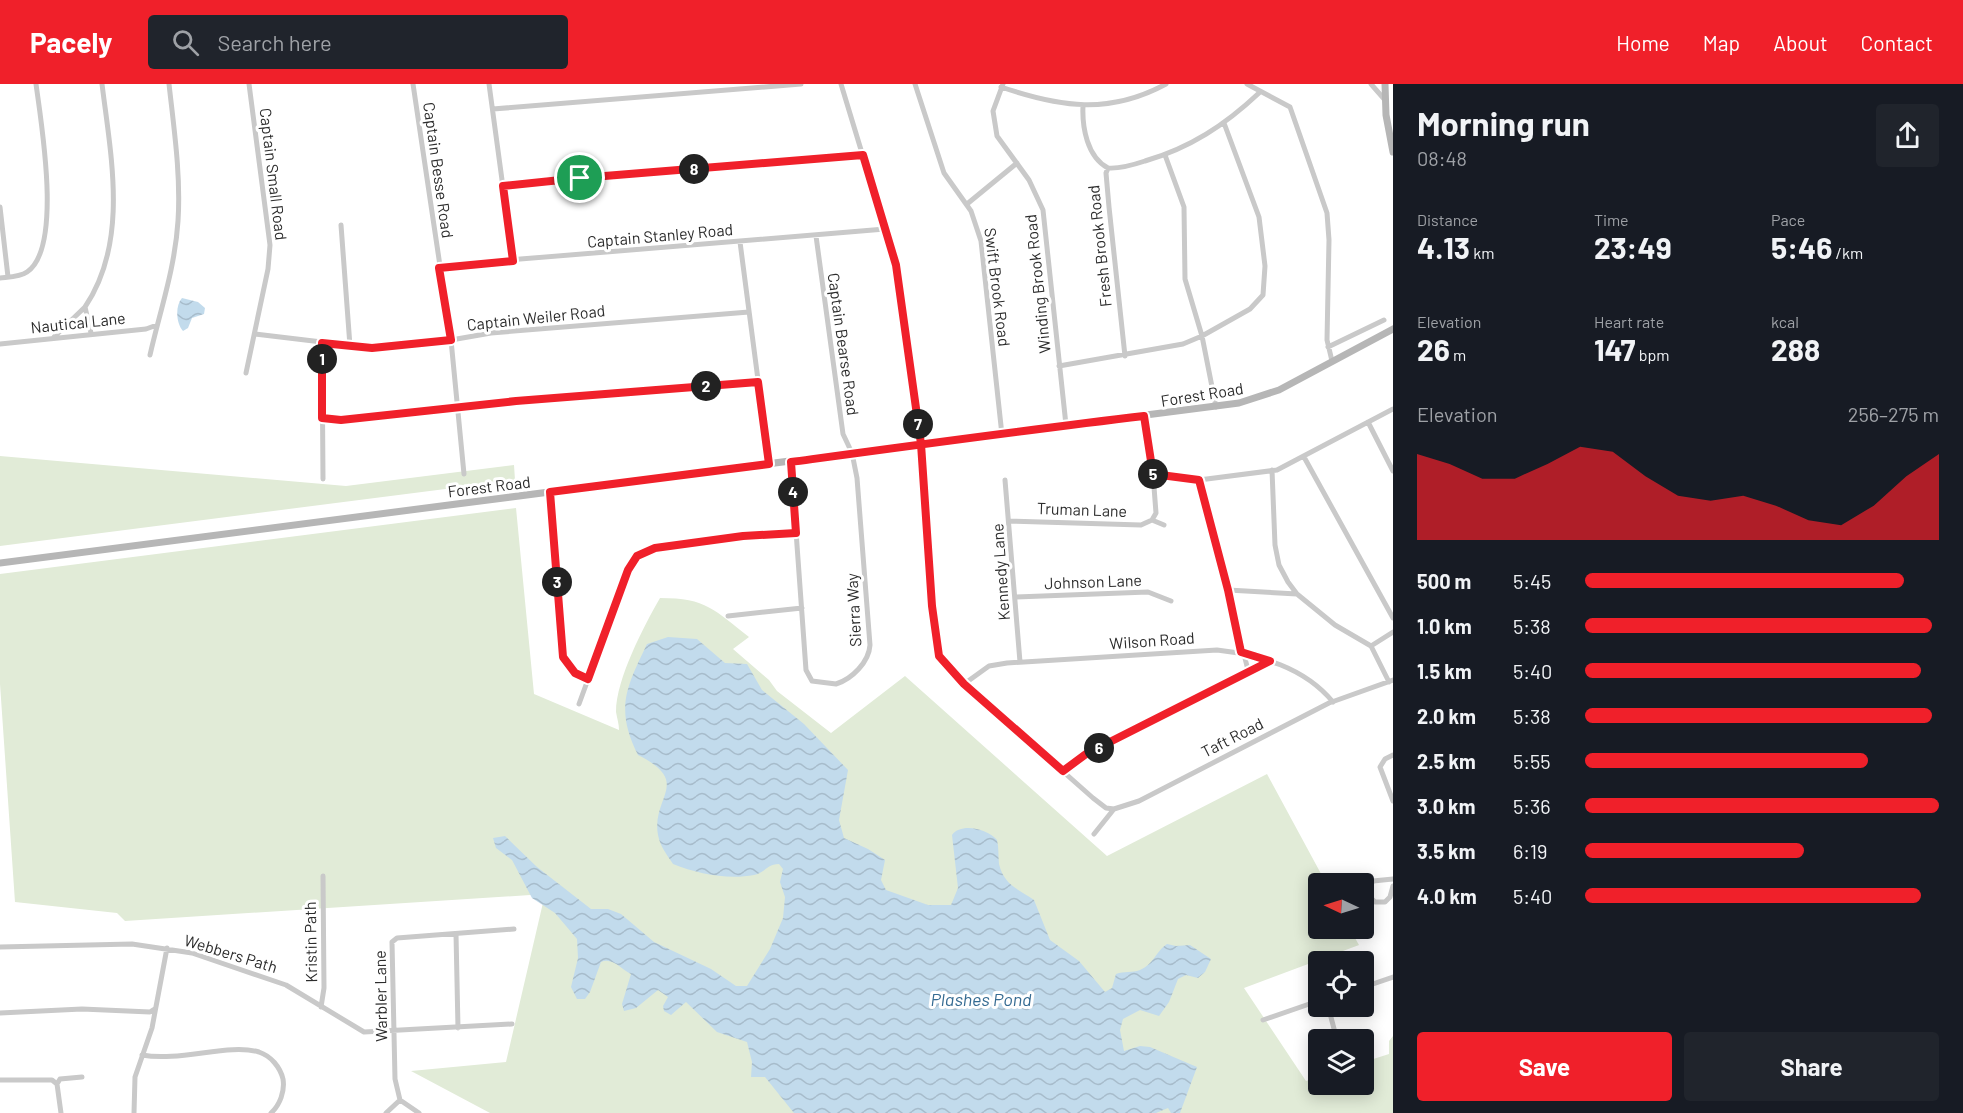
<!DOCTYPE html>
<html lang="en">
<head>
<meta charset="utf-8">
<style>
  :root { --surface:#171b24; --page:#20242c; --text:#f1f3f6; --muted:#9ea1a6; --accent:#f0202a }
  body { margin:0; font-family:Barlow,sans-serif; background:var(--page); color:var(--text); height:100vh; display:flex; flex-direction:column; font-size:22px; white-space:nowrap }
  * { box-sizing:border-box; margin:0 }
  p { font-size:20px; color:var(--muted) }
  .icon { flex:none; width:33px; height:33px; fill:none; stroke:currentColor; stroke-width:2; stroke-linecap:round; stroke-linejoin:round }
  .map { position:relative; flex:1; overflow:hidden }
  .details { display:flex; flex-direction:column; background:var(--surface); width:570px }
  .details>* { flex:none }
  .needle { width:39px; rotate:274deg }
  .buttons { position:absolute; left:1308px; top:789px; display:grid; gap:12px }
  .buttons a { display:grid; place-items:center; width:66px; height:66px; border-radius:6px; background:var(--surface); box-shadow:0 3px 15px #0003; font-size:30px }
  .pin { position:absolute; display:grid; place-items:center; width:51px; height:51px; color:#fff; margin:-26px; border:3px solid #fff; border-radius:50%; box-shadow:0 2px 6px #0007 }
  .km { position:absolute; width:30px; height:30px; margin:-15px; border-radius:50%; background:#222; color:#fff; font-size:16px; line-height:30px; text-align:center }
  .round { display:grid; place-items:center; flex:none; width:63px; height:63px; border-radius:6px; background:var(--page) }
  .overview { display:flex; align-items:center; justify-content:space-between; height:102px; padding:0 24px }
  h1 { font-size:33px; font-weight:700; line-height:45px }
  .figures { display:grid; grid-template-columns:repeat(3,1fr); gap:9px; height:102px; padding:6px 24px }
  .figures div { display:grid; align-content:center }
  .figures b { font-size:30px; font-weight:700 }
  .figures small { font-size:16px; font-weight:400 }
  .figures p { font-size:16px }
  .chart { height:168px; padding:12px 24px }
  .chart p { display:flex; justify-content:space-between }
  .chart svg { width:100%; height:108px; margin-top:6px; fill:var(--accent); opacity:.7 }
  .button { display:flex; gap:12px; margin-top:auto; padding:12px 24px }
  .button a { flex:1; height:69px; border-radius:6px; background:var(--accent); color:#fff; font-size:24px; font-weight:700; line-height:69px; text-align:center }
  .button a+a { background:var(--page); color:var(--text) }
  ul { padding:0 24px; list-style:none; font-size:20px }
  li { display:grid; grid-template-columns:96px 72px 1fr; align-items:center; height:45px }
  li i { height:15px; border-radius:8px; background:var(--accent) }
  header { display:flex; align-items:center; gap:36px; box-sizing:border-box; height:84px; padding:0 30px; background:var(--accent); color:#fff }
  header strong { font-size:28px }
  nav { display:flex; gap:33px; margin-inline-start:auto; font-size:21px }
  .search { width:420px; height:54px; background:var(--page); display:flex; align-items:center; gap:15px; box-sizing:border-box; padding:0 21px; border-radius:6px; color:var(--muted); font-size:22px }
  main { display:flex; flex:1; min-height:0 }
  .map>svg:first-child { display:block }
  .park { fill:#e1ebd7 }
  .water { fill:url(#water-waves) }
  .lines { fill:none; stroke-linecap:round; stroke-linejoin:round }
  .minor { stroke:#c9c9c9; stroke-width:5 }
  .secondary { stroke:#b6b6b6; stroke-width:7 }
  .route-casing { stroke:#fff; stroke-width:12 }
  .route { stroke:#f0202a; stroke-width:8 }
  .labels { text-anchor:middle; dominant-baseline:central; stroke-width:6; stroke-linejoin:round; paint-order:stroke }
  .street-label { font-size:16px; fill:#2c2c2c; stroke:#fff }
  .water-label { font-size:18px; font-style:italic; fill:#356b92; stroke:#fff }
</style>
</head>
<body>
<header>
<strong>Pacely</strong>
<div class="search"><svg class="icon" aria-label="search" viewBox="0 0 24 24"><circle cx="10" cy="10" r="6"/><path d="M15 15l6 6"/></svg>Search here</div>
<nav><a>Home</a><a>Map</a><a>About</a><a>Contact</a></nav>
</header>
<main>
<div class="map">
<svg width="1393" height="1029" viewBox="0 0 1393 1029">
  <defs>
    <pattern id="water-waves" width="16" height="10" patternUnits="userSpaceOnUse" patternTransform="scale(1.5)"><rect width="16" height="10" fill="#c2dbec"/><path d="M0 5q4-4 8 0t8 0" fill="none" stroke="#a7bccb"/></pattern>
  </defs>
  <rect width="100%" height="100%" fill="#fff"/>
  <path class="park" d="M0,372L346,402L514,381L515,396L0,462Z
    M516,424L534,610L619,646C619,640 617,634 616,628C616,595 644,542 660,514C707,514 714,526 749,553L733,565L769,596L777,607L831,649L905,592L1107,772L1267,690L1326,799L1318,800V844L1350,845L1359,861L1244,904L1306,997L1318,993V1000H1364V978L1389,970V957L1393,952V1029H490L411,987L506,978L545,810L125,837L117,829L15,818L0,600V490Z"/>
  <path class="water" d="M182,214L198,218L205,224L204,230L192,234L188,244L183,247C176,239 175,222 182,214Z
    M668,553L697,555L725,579L747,580L762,606L804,640L848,686L839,736L844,754L868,765L885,776L881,796L886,806L928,821H951L958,804L952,751C961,738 988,745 997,756C999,764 998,772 999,780C1004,801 1018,805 1034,816L1050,856L1079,877L1105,908L1112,904L1116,890C1124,887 1132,889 1140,886C1154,880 1156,867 1167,860L1176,862L1190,861L1211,875L1205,888L1198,894L1186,891L1178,895L1169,918L1159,932L1140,926L1123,935L1120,946L1124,967L1140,962L1150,963L1197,983L1180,1029H1171L1168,1024L1156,1029H794L765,993H751L752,978L747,958L717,948L686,918L671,931L664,927L663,922L668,913L658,906L636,924L624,927L622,920L631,890C621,885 612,873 601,878L590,908L585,915H577L571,903L578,874L577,855L555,829L532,814L512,776L496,764L493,754L505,752L537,783L591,825H608L621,830L654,858L711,885L736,902H747L770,865L783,834L785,813L780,798L783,785L779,780C767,780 765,789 754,791C728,796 698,790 673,780C667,771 660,762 658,751C651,712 693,699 638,671C615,625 626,604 647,560Z"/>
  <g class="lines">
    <path class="minor" d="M413,0L451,256L464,390
      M489,0L513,177
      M841,0L896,181L921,360L932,522L939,572L964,600L1093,714L1106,724L1114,725
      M915,0L944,89L971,127L981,157L1002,351
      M1003,0L993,27L997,52L1029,96L1043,126L1066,341
      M1247,0L1290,23L1327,129L1329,156L1327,256L1332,277
      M1371,0L1385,16
      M1001,3C1060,23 1109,31 1166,0
      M1083,22C1082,43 1087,73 1108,84L1106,89L1109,123L1125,272
      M493,25L801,0
      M1165,71L1184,123L1185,195L1202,252L1216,323
      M1108,84C1120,85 1133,81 1145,77C1190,64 1225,41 1259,9
      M503,102L863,71
      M967,120L1017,79
      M0,123L8,193
      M341,141L350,262
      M740,158L769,380
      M439,184L473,179L885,145
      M0,194C8,193 20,193 27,188C63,164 41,38 36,0
      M91,249L85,223C129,158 111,73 102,0
      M255,250L372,264L451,256L491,249L749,228
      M54,253L85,223
      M322,259L323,395
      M0,260L146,245L157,241
      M1328,263L1384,236
      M150,271C160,227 175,184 178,137C181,92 174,45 169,0
      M1059,282L1183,260L1202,252L1250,225L1263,211L1265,182L1259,133L1224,39
      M246,289L268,185L270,161L249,0
      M1144,332L1153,390L1199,396L1277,386L1393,325
      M322,334H358L516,317L758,298
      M1368,338L1393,387
      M1304,373L1393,534
      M791,378L806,586L812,597L836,600C852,595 869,578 870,561L857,394L852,369L843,350L816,152
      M1272,386L1275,461L1279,481L1288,498L1297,510L1335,541L1371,562L1389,598
      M1005,396L1020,578
      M1199,396L1248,586
      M550,408L563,573L575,589L588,595
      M1152,436L1156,429L1153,390
      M1009,437L1141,441L1152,436L1164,441
      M1228,506L1297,510
      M1015,513L1148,508L1171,517
      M728,532L802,524
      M1371,562L1393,548
      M964,600L989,582L1007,579L1217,566C1260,571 1304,583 1333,618
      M579,620L628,486L637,472L655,464L743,452L796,449
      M1393,671L1385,675L1380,683L1393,717
      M1063,687L1086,670L1270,577
      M1094,750L1114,725L1139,717L1329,619L1393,596
      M1393,795L1373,797L1368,806L1370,813L1375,818H1385L1390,813L1393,802
      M456,850L458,944
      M0,863L132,860L192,869L286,901L364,948L512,940
      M1364,903L1393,893
      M1328,922L1337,956
      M321,923L324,904L323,792
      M0,929L82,925L150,928L153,926
      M1263,936L1318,917
      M142,971C180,978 229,959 259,968C271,972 280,983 283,995C285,1007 280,1021 271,1029
      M0,996H52L57,1000L60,995L82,993
      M57,1000L61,1029
      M400,1016L395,995L392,858L397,854L514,845
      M134,1029L135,993L152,944L167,864
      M386,1029L400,1016L419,1029"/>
    <path class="secondary" d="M1385,0L1386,31L1393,68
      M0,479L1239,319L1279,306L1393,245"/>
  </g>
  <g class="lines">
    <defs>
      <path id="route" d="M580,94L503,102L513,177L439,184L451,256L372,264L322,259V334L341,336L516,317L758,298L769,380L550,408L563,573L575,589L588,595L628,486L637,472L655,464L743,452L796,449L791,378C909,362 1026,346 1144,332L1153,390L1199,396L1228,506L1241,568L1270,577L1086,670L1063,687L964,600L939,572L932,522L921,360L896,181L863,71L580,94"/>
    </defs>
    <use href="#route" class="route-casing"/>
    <use href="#route" class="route"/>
  </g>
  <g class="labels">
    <g class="street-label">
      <text transform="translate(439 86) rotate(82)">Captain Besse Road</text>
      <text transform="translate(274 90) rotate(83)">Captain Small Road</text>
      <text transform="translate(660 151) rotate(-5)">Captain Stanley Road</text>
      <text transform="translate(1099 162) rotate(-96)">Fresh Brook Road</text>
      <text transform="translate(1037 200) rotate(-96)">Winding Brook Road</text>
      <text transform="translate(998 203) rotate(83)">Swift Brook Road</text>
      <text transform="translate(536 233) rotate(-6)">Captain Weiler Road</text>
      <text transform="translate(78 238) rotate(-6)">Nautical Lane</text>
      <text transform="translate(844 260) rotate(82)">Captain Bearse Road</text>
      <text transform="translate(1202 310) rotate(-9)">Forest Road</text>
      <text transform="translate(489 402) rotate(-7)">Forest Road</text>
      <text transform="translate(1082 425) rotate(2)">Truman Lane</text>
      <text transform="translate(1000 488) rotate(-94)">Kennedy Lane</text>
      <text transform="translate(1093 497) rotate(-2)">Johnson Lane</text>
      <text transform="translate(853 526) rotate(-93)">Sierra Way</text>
      <text transform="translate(1152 556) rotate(-4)">Wilson Road</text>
      <text transform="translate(1232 653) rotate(-27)">Taft Road</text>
      <text transform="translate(310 858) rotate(-91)">Kristin Path</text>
      <text transform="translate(231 869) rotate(17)">Webbers Path</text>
      <text transform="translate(380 912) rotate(-91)">Warbler Lane</text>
    </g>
    <g class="water-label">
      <text x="981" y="915">Plashes Pond</text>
    </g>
  </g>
</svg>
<div class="buttons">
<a><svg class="needle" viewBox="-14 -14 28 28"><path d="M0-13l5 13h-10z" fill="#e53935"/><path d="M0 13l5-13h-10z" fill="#9ea1a6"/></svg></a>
<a><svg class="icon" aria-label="locate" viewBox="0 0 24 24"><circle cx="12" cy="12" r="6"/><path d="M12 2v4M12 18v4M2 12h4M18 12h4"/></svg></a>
<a><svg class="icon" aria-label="layers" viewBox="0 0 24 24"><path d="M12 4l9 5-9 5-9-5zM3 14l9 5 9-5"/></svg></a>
</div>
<div class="pin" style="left:580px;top:94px;background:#1e9e55"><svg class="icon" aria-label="arrive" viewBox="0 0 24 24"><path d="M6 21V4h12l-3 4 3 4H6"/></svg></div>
<b class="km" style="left:322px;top:275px">1</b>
<b class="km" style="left:706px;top:302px">2</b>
<b class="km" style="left:557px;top:498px">3</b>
<b class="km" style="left:793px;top:408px">4</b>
<b class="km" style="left:1153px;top:390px">5</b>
<b class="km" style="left:1099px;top:664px">6</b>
<b class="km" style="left:918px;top:340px">7</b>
<b class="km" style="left:694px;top:85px">8</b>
</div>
<section class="details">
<div class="overview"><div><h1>Morning run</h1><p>08:48</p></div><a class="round"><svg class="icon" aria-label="share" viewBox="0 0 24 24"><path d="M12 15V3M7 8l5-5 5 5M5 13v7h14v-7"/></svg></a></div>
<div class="figures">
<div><p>Distance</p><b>4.13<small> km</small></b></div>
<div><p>Time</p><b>23:49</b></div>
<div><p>Pace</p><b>5:46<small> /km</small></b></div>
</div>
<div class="figures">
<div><p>Elevation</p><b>26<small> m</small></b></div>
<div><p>Heart rate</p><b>147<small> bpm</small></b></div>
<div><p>kcal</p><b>288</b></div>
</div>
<div class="chart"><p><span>Elevation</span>256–275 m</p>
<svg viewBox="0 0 160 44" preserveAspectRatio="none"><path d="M0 44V9L10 13L20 19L30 19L40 13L50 6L60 8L70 18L80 26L90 28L100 26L110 30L120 36L130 38L140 30L150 18L160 9V44z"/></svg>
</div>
<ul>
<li><b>500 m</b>5:45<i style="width:90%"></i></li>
<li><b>1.0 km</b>5:38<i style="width:98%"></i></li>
<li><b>1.5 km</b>5:40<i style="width:95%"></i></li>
<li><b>2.0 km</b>5:38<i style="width:98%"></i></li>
<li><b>2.5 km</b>5:55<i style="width:80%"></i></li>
<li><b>3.0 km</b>5:36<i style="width:100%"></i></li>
<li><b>3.5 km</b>6:19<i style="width:62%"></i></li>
<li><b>4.0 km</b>5:40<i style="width:95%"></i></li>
</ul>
<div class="button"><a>Save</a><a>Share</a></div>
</section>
</main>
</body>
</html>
